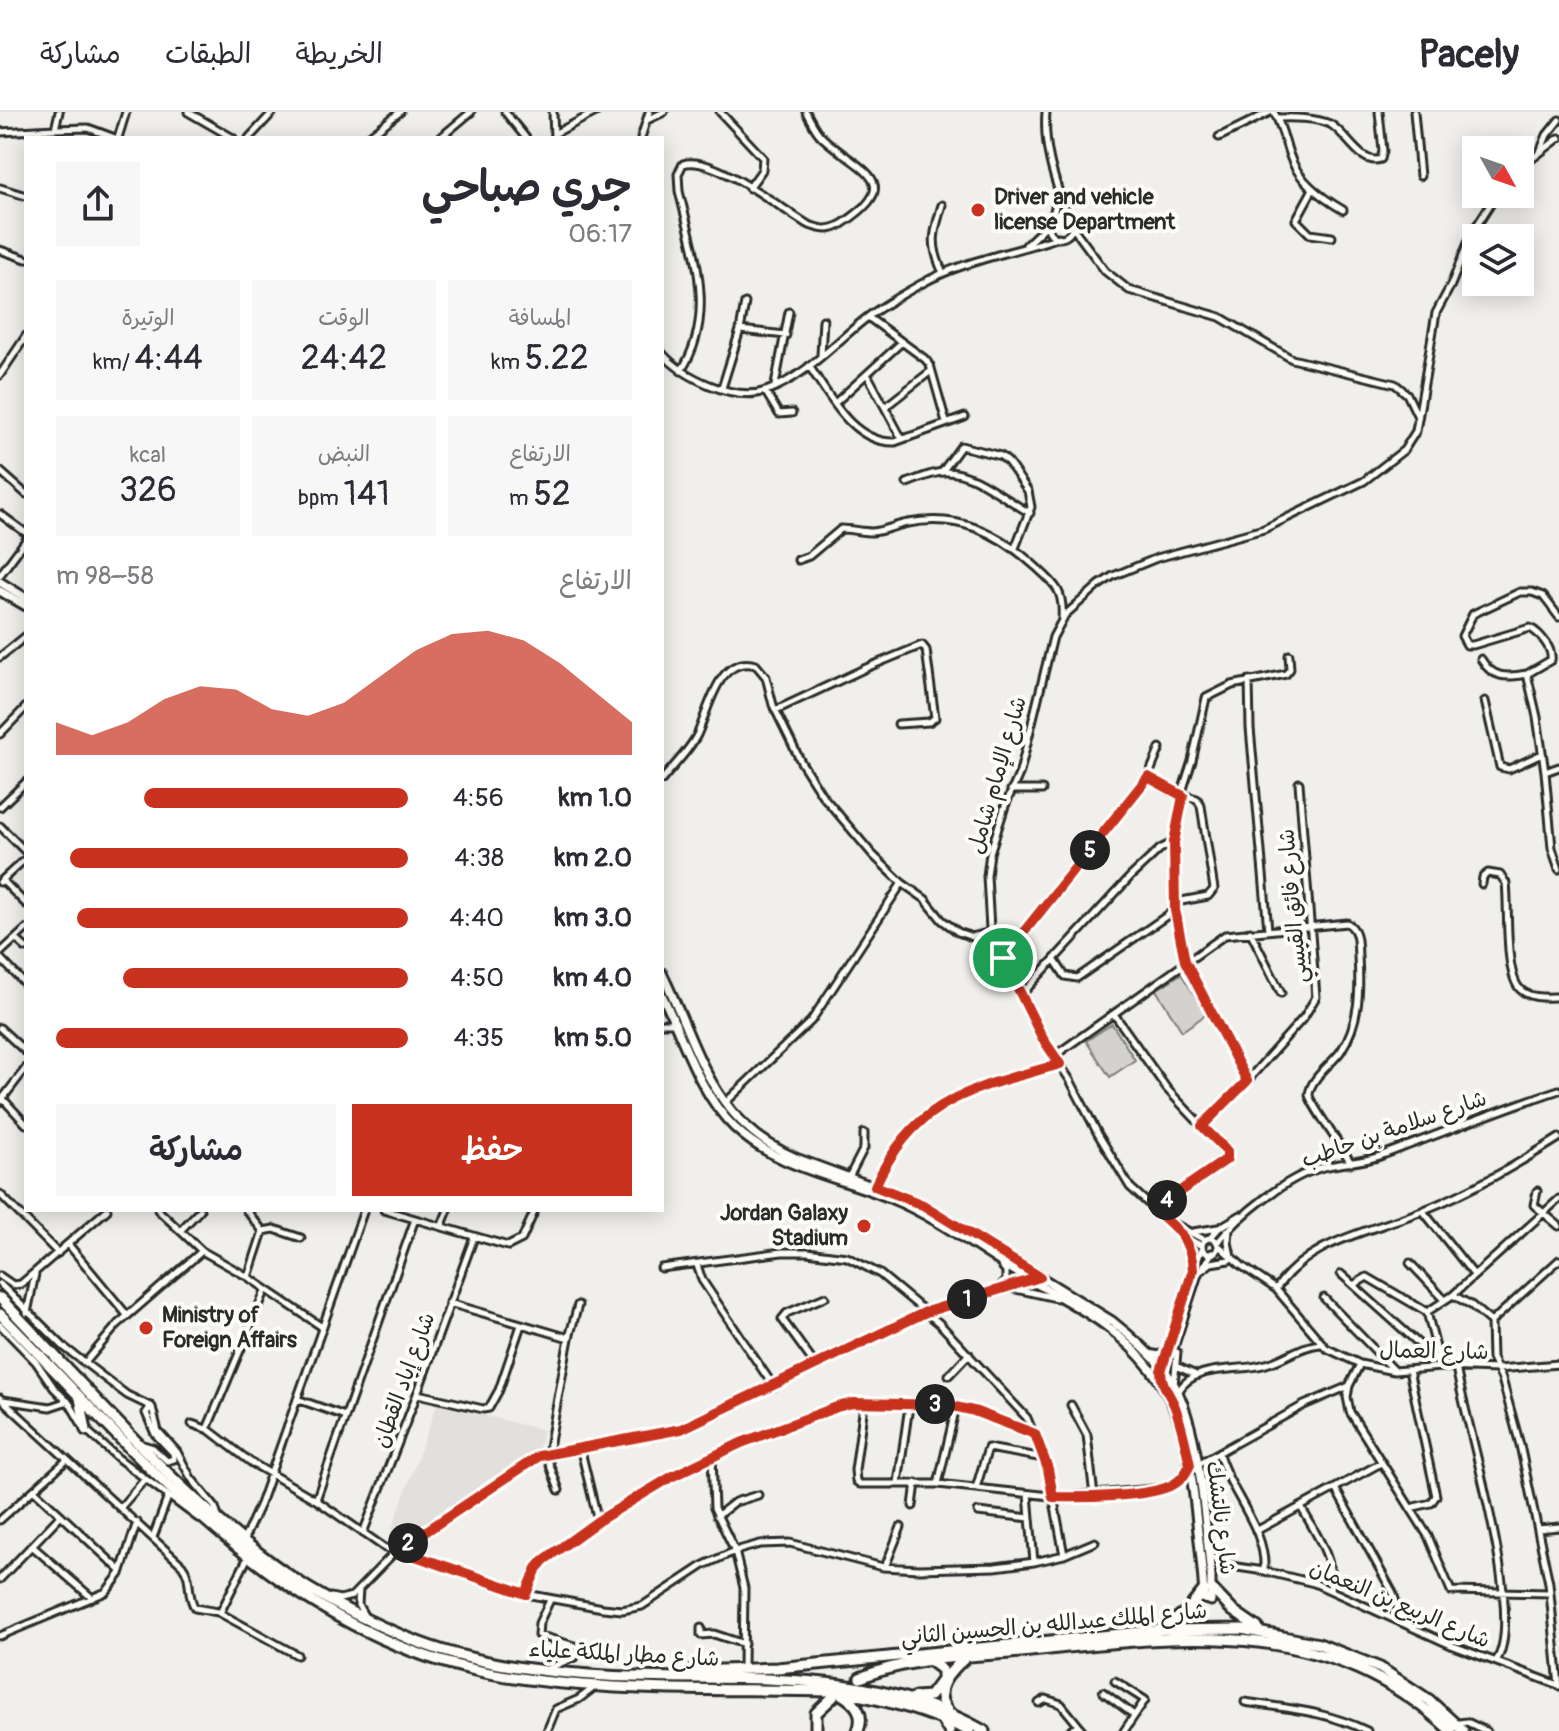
<!DOCTYPE html>
<html lang="ar">
<head>
<meta charset="utf-8">
<style>
  :root { --surface:#fff; --page:#f7f7f7; --text:#2b2b33; --muted:#7c7c81; --line:#e1e1e2; --accent:#c8321e }
  body { margin:0; font-family:Pangolin,"Playpen Sans Arabic",sans-serif; background:var(--page); color:var(--text); direction:rtl; height:100vh; display:flex; flex-direction:column; font-size:30px; white-space:nowrap }
  * { box-sizing:border-box; margin:0 }
  p { font-size:26px; color:var(--muted) }
  .icon { flex:none; width:44px; height:44px; fill:none; stroke:currentColor; stroke-width:2; stroke-linecap:round; stroke-linejoin:round }
  .map { position:relative; flex:1; overflow:hidden; direction:ltr }
  .sheet { position:absolute; left:24px; top:24px; width:640px; height:1076px; display:flex; flex-direction:column; background:var(--surface); border-radius:0px; box-shadow:0 4px 20px #0003; direction:rtl }
  .sheet>* { flex:none }
  .needle { width:52px; rotate:130deg }
  .controls { position:absolute; left:1462px; top:24px; display:grid; gap:16px }
  .controls a { display:grid; place-items:center; width:72px; height:72px; border-radius:0px; background:var(--surface); box-shadow:0 4px 20px #0003; font-size:40px }
  .pin { position:absolute; display:grid; place-items:center; width:68px; height:68px; color:#fff; margin:-34px; border:4px solid #fff; border-radius:50%; box-shadow:0 2px 8px #0007 }
  .km { position:absolute; width:40px; height:40px; margin:-20px; border-radius:50%; background:#222; color:#fff; font-size:22px; line-height:40px; text-align:center }
  .round { display:grid; place-items:center; flex:none; width:84px; height:84px; border-radius:0px; background:var(--page) }
  .overview { display:flex; align-items:center; justify-content:space-between; height:136px; padding:0 32px }
  h1 { font-size:44px; font-weight:600; line-height:60px }
  .figures { display:grid; grid-template-columns:repeat(3,1fr); gap:12px; height:136px; padding:8px 32px }
  .figures div { display:grid; align-content:center; border-radius:0px; background:var(--page); text-align:center }
  .figures b { font-size:34px; font-weight:600 }
  .figures small { font-size:22px; font-weight:400 }
  .figures p { font-size:22px }
  .chart { height:224px; padding:16px 32px }
  .chart p { display:flex; justify-content:space-between }
  .chart svg { width:100%; height:144px; margin-top:8px; fill:var(--accent); opacity:.7 }
  .primary-button { display:flex; gap:16px; margin-top:auto; padding:16px 32px }
  .primary-button a { flex:1; height:92px; border-radius:0px; background:var(--accent); color:#fff; font-size:32px; font-weight:600; line-height:92px; text-align:center }
  .primary-button a+a { background:var(--page); color:var(--text) }
  ul { padding:0 32px; list-style:none; font-size:26px }
  li { display:grid; grid-template-columns:128px 96px 1fr; align-items:center; height:60px }
  li i { height:20px; border-radius:10px; background:var(--accent) }
  header { display:flex; align-items:center; gap:48px; box-sizing:border-box; height:112px; padding:0 40px; background:var(--surface); border-bottom:2px solid var(--line) }
  header strong { font-size:38px }
  nav { display:flex; gap:44px; margin-inline-start:auto; font-size:28px }
  .map>svg:first-child { display:block }
  .built { fill:#e1e0dc }
  .grass { fill:#d3d2cf; stroke:#7f7e7d; stroke-width:2 }
  .lines { fill:none; stroke-linecap:round; stroke-linejoin:round }
  .minor-casing { stroke:#2b2b2b; stroke-width:11 }
  .major-casing { stroke:#2b2b2b; stroke-width:13 }
  .highway-casing { stroke:#2b2b2b; stroke-width:15 }
  .minor { stroke:#fdfcf7; stroke-width:5 }
  .major { stroke:#fdfcf7; stroke-width:7 }
  .highway { stroke:#fdfcf7; stroke-width:9 }
  .route-casing { stroke:#fff; stroke-width:16 }
  .route { stroke:#c8321e; stroke-width:10 }
  .poi-dot { fill:#c8321e; stroke:#fdfcf7; stroke-width:3 }
  .labels { text-anchor:middle; dominant-baseline:central; stroke-width:8; stroke-linejoin:round; paint-order:stroke }
  .poi-label { font-size:22px; font-weight:bold; fill:#2b2b2b; stroke:#fdfcf7; text-anchor:start }
  .street-label { font-size:22px; fill:#2b2b2b; stroke:#fdfcf7 }
</style>
</head>
<body>
<header>
<strong>Pacely</strong>
<nav><a>الخريطة</a><a>الطبقات</a><a>مشاركة</a></nav>
</header>
<div class="map">
<svg width="1559" height="1619" viewBox="0 0 1559 1619">
  <rect width="100%" height="100%" fill="#f0efeb"/>
  <filter id="ink" filterUnits="userSpaceOnUse"><feTurbulence type="fractalNoise" baseFrequency=".0125" numOctaves="2"/><feDisplacementMap in="SourceGraphic" scale="16" xChannelSelector="R" yChannelSelector="G"/><feConvolveMatrix kernelMatrix="1 2 1 2 8 2 1 2 1" color-interpolation-filters="sRGB"/></filter>
  <g filter="url(#ink)">
    <path class="built" d="M437,1292L543,1318L539,1336L392,1436L387,1431Z"/>
    <path class="grass" d="M1181,862L1207,902L1182,919L1156,878Z
      M1112,912L1135,948L1110,965L1086,929Z"/>
    <g class="lines">
      <defs>
        <path id="minor" d="M188,0L233,26
          M505,0L526,26
          M553,0L554,26
          M720,0L763,46L762,58L749,76
          M1046,0C1043,37 1055,69 1067,104
          M1274,0C1283,16 1285,33 1292,49C1301,71 1324,87 1343,98
          M1414,0L1420,64
          M1278,6C1293,5 1316,6 1330,12C1347,21 1360,54 1381,47L1383,39L1379,0
          M647,8L664,0
          M55,17L88,16L115,26
          M0,20L55,17L59,0
          M554,22L596,0
          M1219,25L1270,0
          M118,26L126,0
          M249,26L273,0
          M367,26L400,0
          M440,26L471,0
          M641,26L649,0
          M1540,40L1547,23L1559,8
          M1520,56L1559,26
          M0,76L26,84
          M1313,77L1296,108L1310,122L1332,125
          M942,93C933,122 930,133 943,161
          M1048 114a12 12 0 1 1 24 0a12 12 0 1 1-24 0Z
          M1053,104L1058,81
          M1071,113L1105,159L1129,178L1220,205L1292,247L1395,272L1407,282L1418,305
          M1026,133L1048,112
          M0,138L26,147
          M868,205L925,247L930,253L946,310
          M740,218L786,223
          M662,241C683,265 734,290 766,279C806,265 836,229 869,204C885,192 903,182 921,172C964,148 1013,141 1059,125
          M821,243L823,208
          M809,254C830,284 852,331 895,330L965,305
          M681,259C718,202 693,139 679,79L678,62L683,52C712,42 780,96 807,112C819,117 829,120 842,112C908,69 859,59 823,26C815,19 811,9 806,0
          M867,262L902,327
          M0,263L26,224
          M775,273L789,200
          M722,276L740,218L745,191
          M765,279L779,302L792,301
          M835,291L902,230
          M885,295L931,259
          M0,359L26,382
          M942,360L961,334L1001,344L1008,350L1028,379L1031,395L1015,436
          M907,371C918,367 933,360 944,360C973,358 1005,388 1030,401
          M0,402L26,421
          M798,448L809,444L841,417C851,417 862,420 872,420C884,419 896,413 908,411C959,401 999,421 1036,455C1056,473 1064,479 1062,507
          M0,463L26,428
          M0,545L26,524
          M1481,547C1492,566 1506,566 1527,562
          M1249,568L1250,616L1268,818
          M1485,589L1500,655L1509,657L1542,642
          M776,598L866,556L922,533L926,538L935,606L929,610L898,612
          M0,622L26,595
          M1559,655L1545,660L1552,736L1559,757
          M1545,660L1537,605L1527,562L1551,548C1553,537 1540,521 1530,516L1473,533H1467L1462,524L1473,502L1520,480H1532L1543,484L1559,505
          M1148,665L1172,680L1197,687L1201,694L1214,777L1208,784L1176,790
          M662,668C673,654 689,639 697,623C709,598 718,542 756,553L766,565L773,593L801,650L822,683L873,743L902,771L925,787L942,808L958,820L972,825L991,820
          M1011,678H1042
          M1181,683L1192,649L1206,586L1232,573L1286,562L1290,557L1289,543
          M1183,684L1174,730L1175,798L1185,849L1247,969
          M0,695L26,670
          M0,714L26,740
          M2,768L26,792
          M0,770L26,746
          M1482,772L1483,765L1488,761L1500,763L1506,771C1509,794 1504,864 1521,878C1531,887 1547,885 1559,885
          M1250,819L1281,881
          M16,827L26,836
          M0,841L26,817
          M0,846L26,873
          M1003,846L1148,665L1160,636
          M1054,847L1065,864L1077,866L1175,798
          M1022,882L1130,765L1160,737L1174,730
          M1114,902L1167,977L1228,1042L1223,1051L1154,1097
          M662,911H676
          M0,916L26,940
          M1054,944L1225,823L1347,811C1359,818 1357,831 1358,844C1360,877 1360,910 1341,939C1332,952 1310,966 1309,983C1309,989 1345,1040 1351,1051
          M3,987L26,1012
          M0,990L26,956
          M725,991L811,909L902,771
          M1202,1014L1247,969L1304,905L1316,885L1299,671
          M849,1065L864,1036V1021
          M875,1074C915,985 975,977 1060,952
          M1537,1079L1534,1093L1559,1114
          M0,1082L58,1141
          M158,1098L202,1139L248,1165L322,1215
          M246,1098L263,1119L248,1165
          M384,1098L508,1134L522,1127L535,1098
          M1423,1099L1474,1163
          M1174,1112L1205,1128
          M442,1113L448,1098
          M181,1118L200,1098
          M1229,1118L1228,1130L1231,1144
          M263,1119L274,1117L301,1126
          M1193,1120L1218,1116
          M1211,1125L1219,1116L1241,1103
          M1185,1126L1191,1139L1193,1155
          M1202 1134a8 8 0 1 1 16 0a8 8 0 1 1-16 0Z
          M1217,1131C1240,1103 1285,1066 1320,1056C1340,1050 1361,1051 1380,1044C1440,1022 1498,998 1559,978
          M68,1132L127,1203
          M1218,1133L1242,1154L1276,1177L1326,1236L1360,1252L1394,1259L1441,1255L1498,1257L1559,1252
          M1202,1134L1185,1125L1130,1075L1098,1022L1070,968L1043,927L990,817L987,764L990,741L1005,694L1020,660L1053,525L1065,503L1099,473L1113,464L1157,446L1264,417L1364,369L1404,338L1416,319L1436,201L1451,173L1472,121L1497,82
          M1410,1151L1445,1188
          M697,1153L702,1168L774,1275
          M661,1156L782,1140H807L847,1145L880,1162L939,1211L1027,1306L1048,1357L1064,1443
          M1202,1158L1211,1151L1229,1148
          M1341,1162L1438,1249
          M0,1164L13,1173L21,1172L107,1098
          M0,1172L64,1235L127,1283L152,1295L158,1319L177,1340L191,1366L215,1395L218,1405
          M1355,1172L1367,1165L1427,1200L1441,1255
          M1011,1176L1056,1186
          M1276,1177C1309,1127 1372,1120 1424,1098C1472,1079 1516,1053 1559,1026
          M998,1178L1006,1168V1159L1001,1153
          M1453,1183L1471,1193L1491,1210
          M1324,1186L1394,1258
          M449,1191L569,1226
          M1427,1200L1453,1183L1559,1087
          M27,1201L35,1162
          M0,1213L36,1250L54,1276L70,1292L84,1316L119,1347L198,1406
          M1149,1241L1159,1243L1169,1237
          M85,1251L118,1212L202,1139
          M816,1254L782,1207L787,1201L825,1185
          M1176,1254L1196,1263
          M1456,1255C1466,1314 1527,1506 1496,1549
          M1409,1258L1436,1384L1431,1391L1410,1396
          M1166,1260L1198,1162L1212,1141
          M949,1263L969,1242
          M1161,1270L1162,1256L1202,1135
          M1174,1274L1177,1240
          M1349,1274L1347,1285L1350,1300L1428,1424L1451,1479L1550,1481
          M1178,1280C1195,1250 1238,1261 1266,1252C1286,1247 1299,1234 1320,1232
          M418,1282L483,1297L489,1296L499,1278L521,1213
          M0,1286L182,1453C193,1467 186,1483 195,1496L218,1500L297,1543
          M297,1287L345,1304
          M3,1288L50,1295L68,1289
          M864,1293L855,1358L856,1369L860,1372H938L1060,1385L1166,1376L1178,1370L1190,1354
          M1071,1293L1087,1323L1094,1384
          M192,1312L209,1318L252,1351L316,1388L385,1436L407,1440L526,1482L603,1496L622,1498L642,1494L704,1453L735,1439L760,1432L790,1431L883,1455L919,1457L995,1455L1034,1450L1064,1443L1095,1430
          M207,1317L266,1177
          M143,1333L153,1336L167,1349L174,1347L173,1341L155,1322L146,1301L151,1294
          M580,1335L598,1409
          M1219,1342C1230,1382 1267,1416 1264,1459
          M712,1345L714,1396L735,1439L744,1476L743,1556
          M1198,1352L1304,1293L1349,1274L1360,1252
          M898,1371L909,1294
          M938,1372L956,1295
          M976,1376L988,1336L1044,1346
          M1335,1376L1393,1481L1402,1510
          M34,1378L121,1459
          M559,1378L549,1351L548,1341L569,1226L578,1193
          M316,1388L415,1107
          M913,1394L916,1371
          M1301,1395C1314,1419 1336,1448 1330,1477
          M120,1396L145,1367
          M978,1400L1030,1406L1028,1382
          M717,1404L735,1390L758,1383
          M1030,1406L1034,1450
          M0,1408L67,1348
          M1539,1417L1559,1415
          M1256,1419L1381,1351
          M363,1421L417,1282L474,1125
          M153,1425L168,1385
          M244,1427L260,1392L364,1098
          M32,1434L92,1486
          M1210,1444L1224,1453L1264,1459L1314,1471L1451,1533L1558,1573
          M885,1455L901,1415
          M0,1467L61,1403
          M359,1477L358,1493L365,1505
          M526,1482L537,1456L544,1448L598,1409L673,1364L741,1331L837,1295L853,1291L948,1293L974,1299L1035,1322
          M331,1485L340,1487L352,1484L392,1443L539,1344L681,1317L926,1200L1030,1169
          M220,1501L248,1445
          M701,1516V1523L714,1522L744,1532
          M0,1524L106,1480L120,1462L137,1410
          M545,1558L575,1545L579,1538L577,1535L538,1523L539,1511L550,1488
          M1115,1569L1145,1588L1124,1619
          M1559,1574L1549,1471L1520,1333L1502,1267L1492,1246L1491,1210L1559,1148
          M1103,1580L1134,1603
          M1245,1590C1289,1597 1326,1599 1367,1619
          M1039,1591L1046,1587L1061,1592L1083,1619
          M1459,1611L1467,1610L1486,1619
          M547,1619L556,1597L579,1587L596,1574
          M1070,1619L1078,1613"/>
        <path id="major" d="M0,470L26,486
          M0,479L26,494
          M662,861C699,937 710,1009 796,1046L923,1093L1112,1209C1131,1224 1150,1241 1166,1260C1200,1303 1205,1410 1211,1464V1489L1204,1487C1203,1458 1199,1430 1196,1402C1187,1320 1178,1271 1110,1217C1082,1195 1048,1179 1018,1161C977,1136 936,1105 892,1087C838,1064 778,1057 734,1015C699,981 683,926 662,883"/>
        <path id="highway" d="M0,1186C93,1282 195,1404 308,1476C339,1495 376,1513 410,1527C471,1552 541,1560 606,1564C736,1571 865,1551 984,1619
          M0,1202C140,1344 278,1518 484,1560C597,1582 719,1576 834,1579C882,1586 925,1598 969,1619
          M80,1286L86,1318
          M1212,1477L1232,1498L1258,1516
          M1163,1517L1188,1498L1204,1478
          M692,1559L777,1556L1162,1518L1242,1517L1319,1532L1380,1556L1429,1588L1463,1619
          M860,1566C909,1545 968,1545 1021,1540C1178,1524 1324,1500 1451,1619
          M841,1582C856,1591 865,1601 858,1619
          M915,1585L930,1584L942,1568V1558L930,1549
          M948,1599C930,1579 950,1559 965,1546
          M940,1605L949,1619
          M816,1619V1601L833,1585"/>
      </defs>
      <use href="#minor" class="minor-casing"/>
      <use href="#major" class="major-casing"/>
      <use href="#highway" class="highway-casing"/>
      <use href="#minor" class="minor"/>
      <use href="#major" class="major"/>
      <use href="#highway" class="highway"/>
    </g>
  </g>
  <g class="lines" filter="url(#ink)">
    <defs>
      <path id="route" d="M1148,665L1183,684L1174,730L1175,798L1185,849L1247,969L1202,1014L1227,1039V1047L1154,1097C1176,1115 1192,1129 1193,1158L1161,1259C1161,1273 1170,1282 1175,1295C1182,1314 1186,1334 1190,1353C1186,1361 1182,1368 1174,1372C1153,1385 1080,1386 1053,1385L1048,1357L1035,1322L974,1299L948,1293L853,1291L837,1295L741,1331L673,1364L598,1409L544,1448L537,1456L526,1482L398,1438L539,1344L681,1317L926,1200L1040,1165L923,1093L875,1074C916,984 974,977 1060,952L1043,927L1003,846Z"/>
    </defs>
    <use href="#route" class="route-casing"/>
    <use href="#route" class="route"/>
  </g>
  <g class="poi-dot">
    <circle cx="978" cy="98" r="8"/>
    <circle cx="864" cy="1114" r="8"/>
    <circle cx="146" cy="1216" r="8"/>
  </g>
  <g class="labels">
    <g class="poi-label">
      <text x="994" y="85">Driver and vehicle<tspan x="994" dy="25">license Department</tspan></text>
      <text x="848" y="1101" text-anchor="end">Jordan Galaxy<tspan x="848" dy="25">Stadium</tspan></text>
      <text x="162" y="1203">Ministry of<tspan x="162" dy="25">Foreign Affairs</tspan></text>
    </g>
    <g class="street-label">
      <text transform="translate(997 663) rotate(-74)">شارع الإمام شامل</text>
      <text transform="translate(1293 794) rotate(-95)">شارع فائق القيسي</text>
      <text transform="translate(1394 1017) rotate(-19)">شارع سلامة بن حاطب</text>
      <text transform="translate(1434 1239) rotate(1)">شارع العمال</text>
      <text transform="translate(404 1268) rotate(-70)">شارع إياد القطان</text>
      <text transform="translate(1221 1406) rotate(83)">شارع نالتشك</text>
      <text transform="translate(1400 1492) rotate(23)">شارع الربيع بن النعمان</text>
      <text transform="translate(1054 1512) rotate(-5)">شارع الملك عبدالله بن الحسين الثاني</text>
      <text transform="translate(624 1542) rotate(3)">شارع مطار الملكة علياء</text>
    </g>
  </g>
</svg>
<div class="controls">
<a><svg class="needle" viewBox="-14 -14 28 28"><path d="M0-13l5 13h-10z" fill="#e53935"/><path d="M0 13l5-13h-10z" fill="#7c7c81"/></svg></a>
<a><svg class="icon" aria-label="layers" viewBox="0 0 24 24"><path d="M12 4l9 5-9 5-9-5zM3 14l9 5 9-5"/></svg></a>
</div>
<div class="pin" style="left:1003px;top:846px;background:#1e9e55"><svg class="icon" aria-label="arrive" viewBox="0 0 24 24"><path d="M6 21V4h12l-3 4 3 4H6"/></svg></div>
<b class="km" style="left:967px;top:1187px">1</b>
<b class="km" style="left:408px;top:1431px">2</b>
<b class="km" style="left:935px;top:1292px">3</b>
<b class="km" style="left:1167px;top:1088px">4</b>
<b class="km" style="left:1090px;top:738px">5</b>
<section class="sheet">
<div class="overview"><div><h1>جري صباحي</h1><p>06:17</p></div><a class="round"><svg class="icon" aria-label="share" viewBox="0 0 24 24"><path d="M12 15V3M7 8l5-5 5 5M5 13v7h14v-7"/></svg></a></div>
<div class="figures">
<div><p>المسافة</p><b>5.22<small> km</small></b></div>
<div><p>الوقت</p><b>24:42</b></div>
<div><p>الوتيرة</p><b>4:44<small> /km</small></b></div>
</div>
<div class="figures">
<div><p>الارتفاع</p><b>52<small> m</small></b></div>
<div><p>النبض</p><b>141<small> bpm</small></b></div>
<div><p>kcal</p><b>326</b></div>
</div>
<div class="chart"><p><span>الارتفاع</span>58–98 m</p>
<svg viewBox="0 0 160 44" preserveAspectRatio="none"><path d="M0 44V34L10 38L20 34L30 27L40 23L50 24L60 30L70 32L80 28L90 20L100 12L110 7L120 6L130 9L140 16L150 25L160 34V44z"/></svg>
</div>
<ul>
<li><b>1.0 km</b>4:56<i style="width:75%"></i></li>
<li><b>2.0 km</b>4:38<i style="width:96%"></i></li>
<li><b>3.0 km</b>4:40<i style="width:94%"></i></li>
<li><b>4.0 km</b>4:50<i style="width:81%"></i></li>
<li><b>5.0 km</b>4:35<i style="width:100%"></i></li>
</ul>
<div class="primary-button"><a>حفظ</a><a>مشاركة</a></div>
</section>
</div>
</body>
</html>
